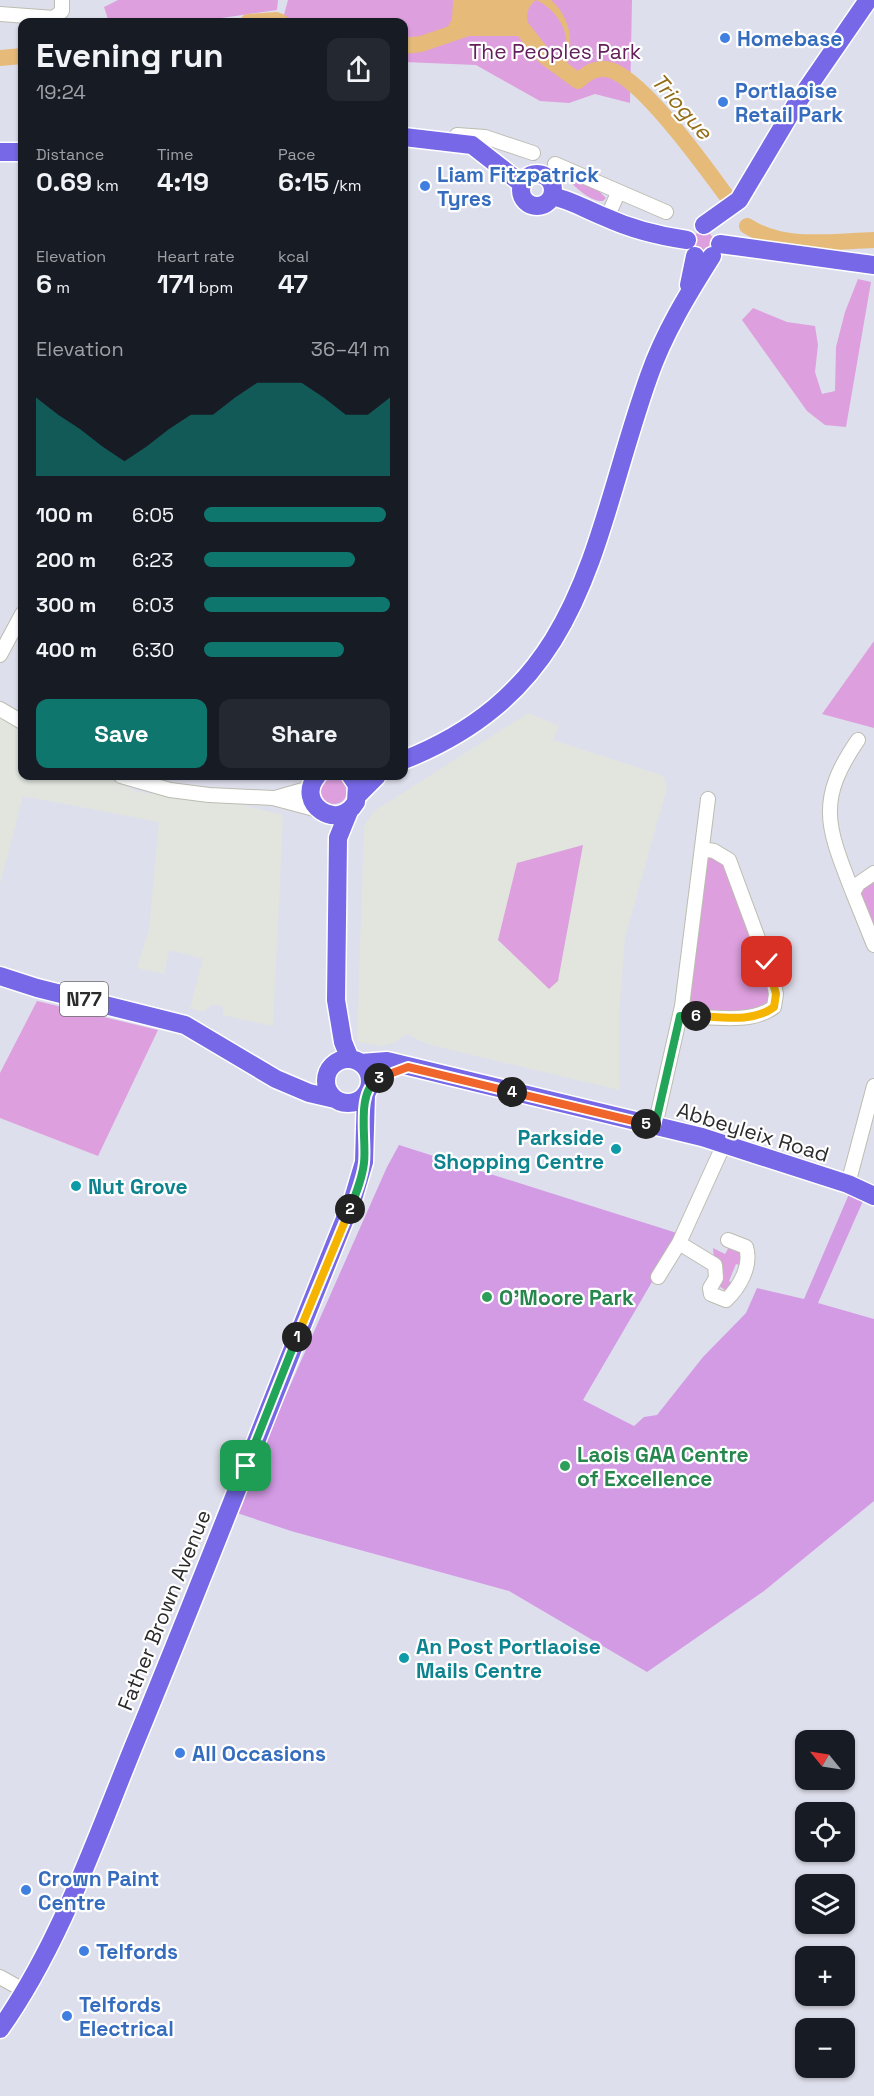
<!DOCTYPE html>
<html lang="en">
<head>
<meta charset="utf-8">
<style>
  :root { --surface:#171b24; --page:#242831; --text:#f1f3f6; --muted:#9ea1a6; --accent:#0f766e }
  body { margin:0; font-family:"Space Grotesk",sans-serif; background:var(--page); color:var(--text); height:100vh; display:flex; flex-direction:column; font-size:22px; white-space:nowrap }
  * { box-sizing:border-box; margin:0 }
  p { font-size:20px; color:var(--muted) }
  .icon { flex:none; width:33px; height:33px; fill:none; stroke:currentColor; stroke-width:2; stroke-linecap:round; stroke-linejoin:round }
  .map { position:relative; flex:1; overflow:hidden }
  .drawer { position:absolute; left:18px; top:18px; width:390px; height:762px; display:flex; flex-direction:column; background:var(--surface); border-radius:12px; box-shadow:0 2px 4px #0004 }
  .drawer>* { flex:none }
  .needle { width:39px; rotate:300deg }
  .buttons { position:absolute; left:795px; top:1730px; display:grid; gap:12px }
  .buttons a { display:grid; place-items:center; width:60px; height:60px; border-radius:12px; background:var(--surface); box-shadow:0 2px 4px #0004; font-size:30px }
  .pin { position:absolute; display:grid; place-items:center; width:51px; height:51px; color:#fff; margin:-26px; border-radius:12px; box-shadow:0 3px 9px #0006 }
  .km { position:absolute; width:30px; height:30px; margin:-15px; border-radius:50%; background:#222; color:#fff; font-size:16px; line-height:30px; text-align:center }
  .round { display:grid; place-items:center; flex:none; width:63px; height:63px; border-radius:12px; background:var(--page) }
  .headline { display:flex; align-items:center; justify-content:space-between; height:102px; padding:0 18px }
  h1 { font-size:33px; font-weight:800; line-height:45px }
  .metrics { display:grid; grid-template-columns:repeat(3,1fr); gap:9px; height:102px; padding:6px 18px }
  .metrics div { display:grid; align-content:center }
  .metrics b { font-size:26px; font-weight:800 }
  .metrics small { font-size:16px; font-weight:400 }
  .metrics p { font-size:16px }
  .chart { height:168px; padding:12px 18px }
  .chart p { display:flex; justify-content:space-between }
  .chart svg { width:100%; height:108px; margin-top:6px; fill:var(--accent); opacity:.7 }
  .primary-button { display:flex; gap:12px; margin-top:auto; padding:12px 18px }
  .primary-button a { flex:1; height:69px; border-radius:12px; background:var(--accent); color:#fff; font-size:24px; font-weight:800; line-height:69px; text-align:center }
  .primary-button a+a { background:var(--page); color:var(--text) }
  ul { padding:0 18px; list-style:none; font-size:20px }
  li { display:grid; grid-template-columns:96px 72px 1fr; align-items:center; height:45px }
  li i { height:15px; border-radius:8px; background:var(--accent) }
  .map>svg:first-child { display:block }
  .industrial { fill:#e1e5de }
  .green { fill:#de9fde }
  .pitch { fill:#d49be5 }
  .water { fill:#e6bb79; fill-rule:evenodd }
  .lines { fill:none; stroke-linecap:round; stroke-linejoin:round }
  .river { stroke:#e6bb79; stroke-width:16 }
  .minor-casing { stroke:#bcbdb1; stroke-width:16 }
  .major-casing { stroke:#fff; stroke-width:21 }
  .minor { stroke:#fff; stroke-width:14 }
  .major { stroke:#7668e6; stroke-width:18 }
  .split-1-casing { stroke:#fff; stroke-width:12 }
  .split-2-casing { stroke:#fff; stroke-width:12 }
  .split-3-casing { stroke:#fff; stroke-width:12 }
  .split-4-casing { stroke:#fff; stroke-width:12 }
  .split-5-casing { stroke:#fff; stroke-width:12 }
  .split-6-casing { stroke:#fff; stroke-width:12 }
  .split-7-casing { stroke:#fff; stroke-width:12 }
  .split-1 { stroke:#22a559; stroke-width:8 }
  .split-2 { stroke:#f5b400; stroke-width:8 }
  .split-3 { stroke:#22a559; stroke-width:8 }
  .split-4 { stroke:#f0652b; stroke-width:8 }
  .split-5 { stroke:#f0652b; stroke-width:8 }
  .split-6 { stroke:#22a559; stroke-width:8 }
  .split-7 { stroke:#f5b400; stroke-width:8 }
  .shop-dot { fill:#3f7fe0; stroke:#fff; stroke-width:2 }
  .culture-dot { fill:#0f9aa8; stroke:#fff; stroke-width:2 }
  .leisure-dot { fill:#2e9e5b; stroke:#fff; stroke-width:2 }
  .labels { text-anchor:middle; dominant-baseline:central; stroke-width:4.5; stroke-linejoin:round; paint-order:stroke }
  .shield { fill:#fff; stroke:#6b6b6b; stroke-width:1.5 }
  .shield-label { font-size:20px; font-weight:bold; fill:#2b2b2b }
  .shop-label { font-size:21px; font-weight:bold; fill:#366cbe; stroke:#fff; text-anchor:start }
  .park-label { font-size:21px; fill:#63205a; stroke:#fff }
  .street-label { font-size:21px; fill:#2b2b2b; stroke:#fff }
  .culture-label { font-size:21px; font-weight:bold; fill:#0d838f; stroke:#fff; text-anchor:start }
  .leisure-label { font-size:21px; font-weight:bold; fill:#27864d; stroke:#fff; text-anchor:start }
  .water-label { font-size:22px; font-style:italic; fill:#926c17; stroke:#fff }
</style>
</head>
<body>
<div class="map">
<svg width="874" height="2096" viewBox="0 0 874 2096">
  <rect width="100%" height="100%" fill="#dedfec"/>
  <path class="industrial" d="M528,713L559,726L553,740L664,776L667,788L625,937L619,1013V1090L427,1044L406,1034L394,1043L382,1046L357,1042L364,827L373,812Z
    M0,718L22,731V776H104L137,792L242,805L283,815L273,1026L223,1015V1007L212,1004L204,1012L190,1008L203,959L169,950L164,974L137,968L149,929L159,822L23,796L0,884Z"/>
  <path class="green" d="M118,0H278L277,10L194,22H109L104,7Z
    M288,0H632L630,103L595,94L569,103L540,101L476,65L404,62V22H282Z
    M567,176L597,189L606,198L603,201C592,202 572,187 567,176Z
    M693 241a10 10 0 1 1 20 0a10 10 0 1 1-20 0Z
    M858,279L871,282L846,427L825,425L807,411L742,320L753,308L787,322L815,326L818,345L815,372L822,394L835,391L836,347L845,312Z
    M874,641V728L822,714Z
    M321 791a13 13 0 1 1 26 0a13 13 0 1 1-26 0Z
    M583,845L558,981L549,989L498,940L517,863Z
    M712,857L723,863L727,871L772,992L768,1006C756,1012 713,1015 700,1011C693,1008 691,1001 688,995L704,864L708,858Z
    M874,879V935L860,896L862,887Z
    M37,1001L158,1030L98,1156L0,1118V1073Z
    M729,1247L742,1252V1266L736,1264L729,1281L735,1284L728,1292L716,1284L713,1248L725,1254Z"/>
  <path class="pitch" d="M399,1145L680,1234L583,1400L634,1426L644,1417L657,1415L703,1357L746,1313L757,1288L804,1299L849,1194L863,1201L818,1303L874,1319V1501L764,1591L647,1672L509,1591L291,1531L234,1512L387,1167Z"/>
  <path class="water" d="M453,0H551C570,17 575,42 566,66L560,70L544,56L522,28H468L442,38L452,19ZM536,0C560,11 574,38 563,64L558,66C543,53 512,18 536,0Z"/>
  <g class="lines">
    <path class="river" d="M248,22L276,20L281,22
      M404,46L421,44L468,28H522L544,56L578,81C587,73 594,68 606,69C639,73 705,167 725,194
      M0,58L22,56
      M747,226C784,250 832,241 874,240"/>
    <defs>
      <path id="minor" d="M0,14L54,18L62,11V0
        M457,135L485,137L533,153
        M555,164L666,212
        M607,218L618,193
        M0,655L22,614
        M0,709L22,722
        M121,776L170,790L209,795L273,798L318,810
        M275,798L310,788
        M874,873L858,884L853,893L874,945
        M853,893C828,828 815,802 858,740
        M680,1016C709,1016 750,1025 774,1007L776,994L773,979L729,860L714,851L702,849
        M655,1126L682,1006L708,799
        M848,1184L874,1086
        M679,1243L715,1265L716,1278L710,1288L711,1294L726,1300C739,1288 752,1266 746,1247L728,1240
        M658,1277L679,1243L724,1144
        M0,1977L25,1991"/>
      <path id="major" d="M404,137L472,145L522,184
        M0,152H22
        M521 190a16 16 0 1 1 32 0a16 16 0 1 1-32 0Z
        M552,196C571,200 587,210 605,217C631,229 659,236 687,240
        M704,225L739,200L795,106L868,0
        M720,244L874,265
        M689,285L695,256
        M404,760C588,687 591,539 649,376C664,333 688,294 712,256
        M317,776C294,803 338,833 356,802L357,785L351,776
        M357,796L377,776
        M349,811L338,838L336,1000L343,1042L350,1059
        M0,976L37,988L185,1025L276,1079L309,1093L335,1099
        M326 1081a22 22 0 1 1 44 0a22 22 0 1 1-44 0Z
        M361,1063L387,1061L702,1137L848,1184L874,1196
        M0,2029C61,1943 97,1835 137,1738C211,1559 280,1378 353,1199L364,1162L366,1094"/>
    </defs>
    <use href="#minor" class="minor-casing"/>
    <use href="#major" class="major-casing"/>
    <use href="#minor" class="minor"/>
    <use href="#major" class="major"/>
  </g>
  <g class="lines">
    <defs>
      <path id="split-1" d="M246,1466L297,1337"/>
      <path id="split-2" d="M297,1337L350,1209"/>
      <path id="split-3" d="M350,1209C356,1194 362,1179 364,1163C367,1139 355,1092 379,1078"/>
      <path id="split-4" d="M379,1078L408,1067L512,1092"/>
      <path id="split-5" d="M512,1092L646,1124"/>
      <path id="split-6" d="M646,1124L655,1126L680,1016H696"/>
      <path id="split-7" d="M696,1016C722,1017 753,1023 774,1007L776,994L767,962"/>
    </defs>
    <use href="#split-1" class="split-1-casing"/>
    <use href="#split-2" class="split-2-casing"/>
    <use href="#split-3" class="split-3-casing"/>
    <use href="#split-4" class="split-4-casing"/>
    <use href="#split-5" class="split-5-casing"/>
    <use href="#split-6" class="split-6-casing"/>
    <use href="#split-7" class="split-7-casing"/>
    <use href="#split-1" class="split-1"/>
    <use href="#split-2" class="split-2"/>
    <use href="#split-3" class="split-3"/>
    <use href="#split-4" class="split-4"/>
    <use href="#split-5" class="split-5"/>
    <use href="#split-6" class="split-6"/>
    <use href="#split-7" class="split-7"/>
  </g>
  <g class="shop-dot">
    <circle cx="725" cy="38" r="6"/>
    <circle cx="723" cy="102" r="6"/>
    <circle cx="425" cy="186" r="6"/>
    <circle cx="180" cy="1753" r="6"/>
    <circle cx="26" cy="1890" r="6"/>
    <circle cx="84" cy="1951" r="6"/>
    <circle cx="67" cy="2016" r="6"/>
  </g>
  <g class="culture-dot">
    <circle cx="616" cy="1149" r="6"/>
    <circle cx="76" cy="1186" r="6"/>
    <circle cx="404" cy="1658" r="6"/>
  </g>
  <g class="leisure-dot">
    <circle cx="487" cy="1297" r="6"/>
    <circle cx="565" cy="1466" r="6"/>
  </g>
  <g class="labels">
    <rect class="shield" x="60" y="982" width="48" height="34" rx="4.5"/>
    <g class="shield-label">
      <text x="84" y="999">N77</text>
    </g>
    <g class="shop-label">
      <text x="737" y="38">Homebase</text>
      <text x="735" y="90">Portlaoise<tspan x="735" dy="24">Retail Park</tspan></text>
      <text x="437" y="174">Liam Fitzpatrick<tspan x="437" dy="24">Tyres</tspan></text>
      <text x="192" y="1753">All Occasions</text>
      <text x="38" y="1878">Crown Paint<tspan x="38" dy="24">Centre</tspan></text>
      <text x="96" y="1951">Telfords</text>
      <text x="79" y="2004">Telfords<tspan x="79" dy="24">Electrical</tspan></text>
    </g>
    <g class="park-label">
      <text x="555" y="51">The Peoples Park</text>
    </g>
    <g class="street-label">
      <text transform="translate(753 1132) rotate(17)">Abbeyleix Road</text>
      <text transform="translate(164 1610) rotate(-68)">Father Brown Avenue</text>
    </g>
    <g class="culture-label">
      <text x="604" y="1137" text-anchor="end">Parkside<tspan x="604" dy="24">Shopping Centre</tspan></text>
      <text x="88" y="1186">Nut Grove</text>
      <text x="416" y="1646">An Post Portlaoise<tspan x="416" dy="24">Mails Centre</tspan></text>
    </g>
    <g class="leisure-label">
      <text x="499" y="1297">O'Moore Park</text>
      <text x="577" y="1454">Laois GAA Centre<tspan x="577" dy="24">of Excellence</tspan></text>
    </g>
    <g class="water-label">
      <text transform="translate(682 106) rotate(49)">Triogue</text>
    </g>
  </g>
</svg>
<div class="buttons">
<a><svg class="needle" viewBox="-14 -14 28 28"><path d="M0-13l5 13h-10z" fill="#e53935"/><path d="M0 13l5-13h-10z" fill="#9ea1a6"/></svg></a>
<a><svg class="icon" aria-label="locate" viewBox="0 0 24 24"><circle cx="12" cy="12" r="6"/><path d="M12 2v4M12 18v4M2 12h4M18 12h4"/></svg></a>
<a><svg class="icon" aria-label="layers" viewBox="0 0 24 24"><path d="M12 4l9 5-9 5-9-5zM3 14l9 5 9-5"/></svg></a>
<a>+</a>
<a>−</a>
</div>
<div class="pin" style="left:246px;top:1466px;background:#1e9e55"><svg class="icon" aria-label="arrive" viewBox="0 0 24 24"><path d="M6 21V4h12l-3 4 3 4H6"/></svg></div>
<div class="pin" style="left:767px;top:962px;background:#d93025"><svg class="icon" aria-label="check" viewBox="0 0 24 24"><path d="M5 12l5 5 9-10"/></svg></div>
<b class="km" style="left:297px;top:1337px">1</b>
<b class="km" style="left:350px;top:1209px">2</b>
<b class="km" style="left:379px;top:1078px">3</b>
<b class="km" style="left:512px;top:1092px">4</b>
<b class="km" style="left:646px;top:1124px">5</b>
<b class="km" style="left:696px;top:1016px">6</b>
<section class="drawer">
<div class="headline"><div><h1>Evening run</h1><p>19:24</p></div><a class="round"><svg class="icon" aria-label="share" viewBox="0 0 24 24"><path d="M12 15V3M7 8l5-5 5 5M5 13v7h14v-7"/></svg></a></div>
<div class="metrics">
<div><p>Distance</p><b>0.69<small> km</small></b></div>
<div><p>Time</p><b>4:19</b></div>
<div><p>Pace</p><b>6:15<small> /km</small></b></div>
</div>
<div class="metrics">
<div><p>Elevation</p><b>6<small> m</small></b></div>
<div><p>Heart rate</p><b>171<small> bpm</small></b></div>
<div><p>kcal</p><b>47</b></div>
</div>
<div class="chart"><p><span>Elevation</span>36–41 m</p>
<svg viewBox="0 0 160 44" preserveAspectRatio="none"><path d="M0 44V12L10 19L20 25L30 32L40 38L50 32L60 25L70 19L80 19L90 12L100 6L110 6L120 6L130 12L140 19L150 19L160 12V44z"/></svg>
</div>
<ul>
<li><b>100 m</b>6:05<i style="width:98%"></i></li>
<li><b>200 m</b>6:23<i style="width:81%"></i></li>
<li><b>300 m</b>6:03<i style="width:100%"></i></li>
<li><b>400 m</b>6:30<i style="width:75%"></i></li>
</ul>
<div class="primary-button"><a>Save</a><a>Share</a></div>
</section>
</div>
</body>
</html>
